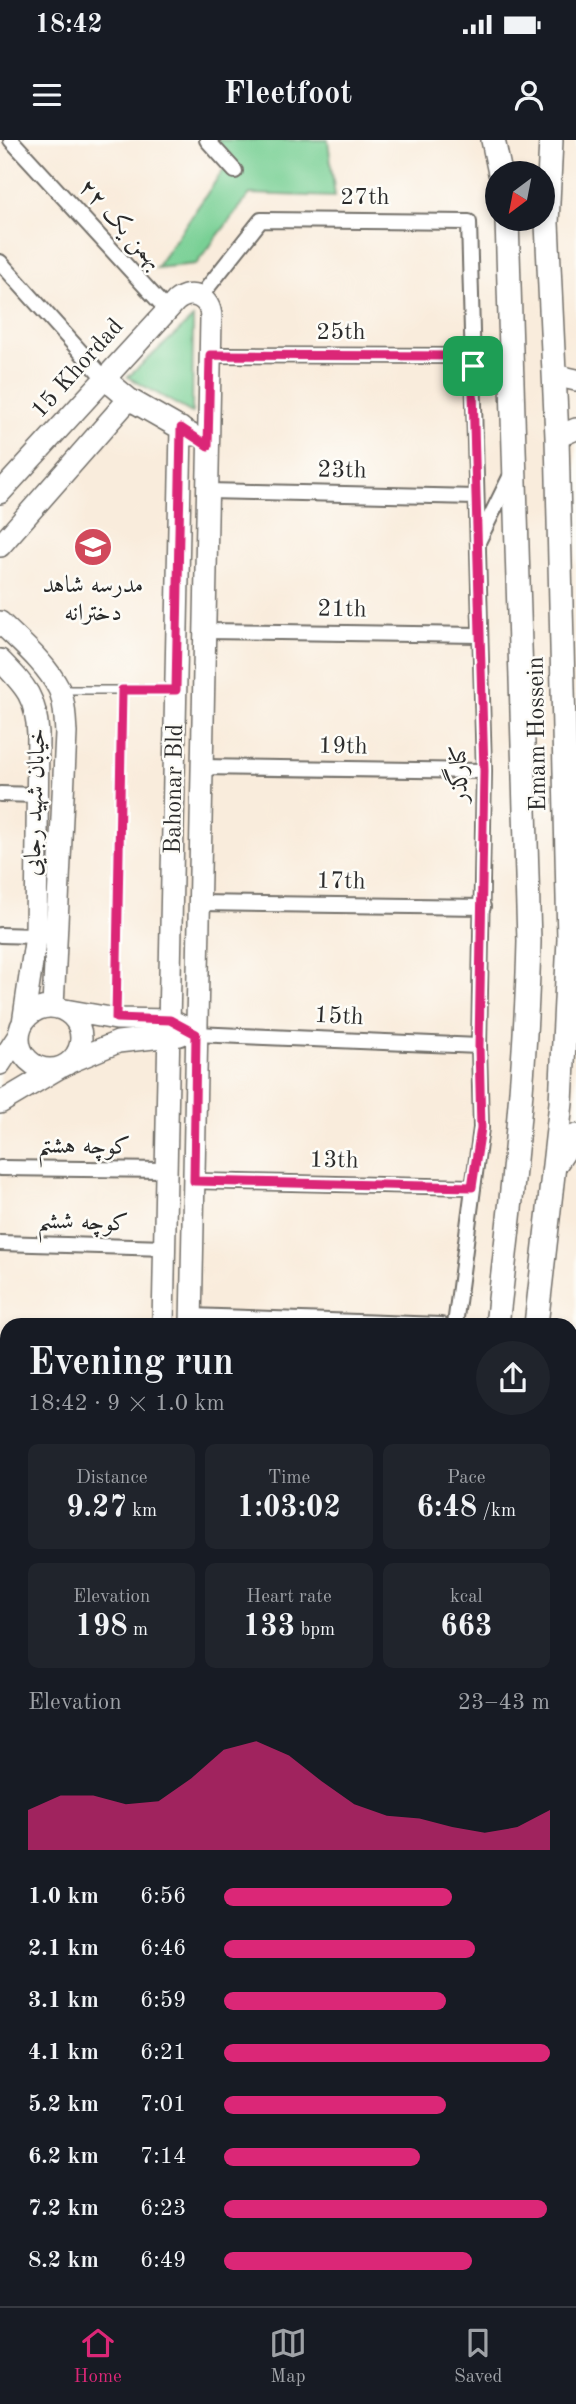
<!DOCTYPE html>
<html lang="en">
<head>
<meta charset="utf-8">
<style>
  :root { --surface:#171b24; --page:#20242c; --text:#f1f3f6; --muted:#9ea1a6; --line:#363941; --accent:#db2777 }
  body { margin:0; font-family:"Old Standard TT",Amiri,serif; background:var(--page); color:var(--text); height:100vh; display:flex; flex-direction:column; font-size:26px; white-space:nowrap }
  * { box-sizing:border-box; margin:0 }
  p { font-size:23px; color:var(--muted) }
  .icon { flex:none; width:38px; height:38px; fill:none; stroke:currentColor; stroke-width:2; stroke-linecap:round; stroke-linejoin:round }
  .map { position:relative; flex:1; overflow:hidden }
  .side { position:absolute; left:0px; top:1178px; width:578px; height:989px; display:flex; flex-direction:column; background:var(--surface); border-radius:21px 21px 0 0; box-shadow:0 4px 10px #0003 }
  .side>* { flex:none }
  .needle { width:46px; rotate:212deg }
  .fabs { position:absolute; left:485px; top:21px; display:grid; gap:14px }
  .fabs a { display:grid; place-items:center; width:70px; height:70px; border-radius:50%; background:var(--surface); box-shadow:0 4px 10px #0003; font-size:35px }
  .pin { position:absolute; display:grid; place-items:center; width:60px; height:60px; color:#fff; margin:-30px; border-radius:14px; box-shadow:0 4px 10px #0006 }
  .round { display:grid; place-items:center; flex:none; width:74px; height:74px; border-radius:37px; background:var(--page) }
  .head { display:flex; align-items:center; justify-content:space-between; height:119px; padding:0 28px }
  h1 { font-size:38px; font-weight:700; line-height:52px }
  .stats { display:grid; grid-template-columns:repeat(3,1fr); gap:10px; height:119px; padding:7px 28px }
  .stats div { display:grid; align-content:center; border-radius:10px; background:var(--page); text-align:center }
  .stats b { font-size:30px; font-weight:700 }
  .stats small { font-size:19px; font-weight:400 }
  .stats p { font-size:19px }
  .chart { height:196px; padding:14px 28px }
  .chart p { display:flex; justify-content:space-between }
  .chart svg { width:100%; height:126px; margin-top:7px; fill:var(--accent); opacity:.7 }
  ul { padding:0 28px; list-style:none; font-size:23px }
  li { display:grid; grid-template-columns:112px 84px 1fr; align-items:center; height:52px }
  li i { height:18px; border-radius:9px; background:var(--accent) }
  .status { display:flex; justify-content:space-between; align-items:center; height:49px; padding:0 35px; background:var(--surface); direction:ltr }
  .status svg { height:19px; fill:currentColor }
  header { display:flex; justify-content:space-between; align-items:center; height:91px; padding:0 28px; background:var(--surface); font-size:32px; font-weight:700 }
  .tabs { display:flex; justify-content:space-around; align-items:center; height:98px; border-top:2px solid var(--line); background:var(--surface); font-size:19px; color:var(--muted) }
  .tabs a { display:grid; justify-items:center; gap:4px }
  .tabs .selected { color:var(--accent) }
  .map>svg:first-child { display:block }
  .green { fill:#79d095; stroke:#527e60; stroke-width:2 }
  .lines { fill:none; stroke-linecap:round; stroke-linejoin:round }
  .lane-casing { stroke:#736f69; stroke-width:10 }
  .street-casing { stroke:#736f69; stroke-width:18 }
  .secondary-casing { stroke:#736f69; stroke-width:24 }
  .primary-casing { stroke:#736f69; stroke-width:26 }
  .lane { stroke:#fff; stroke-width:7 }
  .street { stroke:#fff; stroke-width:14 }
  .secondary { stroke:#fff; stroke-width:21 }
  .primary { stroke:#fff; stroke-width:23 }
  .route-casing { stroke:#fff; stroke-width:14 }
  .route { stroke:#db2777; stroke-width:9 }
  .labels { text-anchor:middle; dominant-baseline:central; stroke-width:5; stroke-linejoin:round; paint-order:stroke }
  .street-label { font-size:24px; fill:#2b2b2b; stroke:#fdfcf7 }
  .poi-label { font-size:24px; fill:#2b2b2b; stroke:#fdfcf7 }
</style>
</head>
<body>
<div class="status"><b>18:42</b><svg viewBox="0 0 49 12"><path d="M0 12V9h3v3zM5 12V6h3v6zM10 12V3h3v9zM15 12V0h3v12zM26 1h20v11H26zM47 4h2v5h-2z"/></svg></div>
<header><svg class="icon" aria-label="menu" viewBox="0 0 24 24"><path d="M4 6h16M4 12h16M4 18h16"/></svg>Fleetfoot<svg class="icon" aria-label="person" viewBox="0 0 24 24"><circle cx="12" cy="8" r="4"/><path d="M4 21q1-7 8-7t8 7"/></svg></header>
<div class="map">
<svg width="576" height="2166" viewBox="0 0 576 2166">
  <rect width="100%" height="100%" fill="#fdfcf7"/>
  <filter id="ink" filterUnits="userSpaceOnUse"><feTurbulence type="fractalNoise" baseFrequency=".0143" numOctaves="2"/><feDisplacementMap in="SourceGraphic" scale="14" xChannelSelector="R" yChannelSelector="G"/><feConvolveMatrix kernelMatrix="1 2 1 2 8 2 1 2 1" color-interpolation-filters="sRGB"/></filter>
  <filter id="wash" filterUnits="userSpaceOnUse"><feTurbulence type="fractalNoise" baseFrequency=".00686" numOctaves="4" result="noise"/><feDisplacementMap in="SourceGraphic" scale="28" xChannelSelector="R" yChannelSelector="G"/><feGaussianBlur stdDeviation="1.57" result="paint"/><feColorMatrix in="noise" values="0 0 0 0 0 0 0 0 0 0 0 0 0 0 0 0 0 1.4 0 .05"/><feComposite in="paint" operator="in"/></filter>
  <g filter="url(#wash)">
    <rect width="100%" height="100%" fill="#f9ecdc"/>
    <path class="green" d="M212,0H328L335,57L250,54L196,124L156,128L228,23Z
      M193,178L192,273L128,237Z
      M0,1683L7,1691V2160H243V2166H0Z"/>
  </g>
  <g filter="url(#ink)">
    <g class="lines">
      <defs>
        <path id="lane" d="M61,550H172
          M116,878L122,550
          M0,1829L7,1821
          M0,1869L7,1861"/>
        <path id="street" d="M11,0L167,170
          M207,0L235,31
          M0,122L105,239
          M200,157L261,80L469,82L484,631L479,906L481,988L455,1185
          M210,215L473,216
          M207,351L476,357
          M478,402L511,335
          M204,491L479,495
          M202,627L484,631
          M0,654L38,655
          M199,763L483,767
          M0,795L36,796
          M196,894L479,906
          M0,1028L166,1030
          M194,1041L472,1047
          M0,1103L165,1108
          M191,1176L441,1185
          M0,1242H7
          M0,1380H7"/>
        <path id="secondary" d="M554,235L576,240
          M105,239L129,259L192,295
          M557,297L576,289
          M0,353L176,161C192,148 211,158 211,178L191,1185
          M0,406L129,259
          M0,482C20,502 46,523 59,549C65,562 65,579 66,593L53,867
          M0,520C25,546 36,556 38,594L36,796L23,883
          M19 898a31 31 0 1 1 62 0a31 31 0 1 1-62 0Z
          M65,870L116,879L170,880L182,886
          M70,922L118,902L180,895
          M0,924L19,895
          M0,963L59,928
          M554,1028L576,995
          M163,1185L181,288
          M0,1549L7,1557
          M0,1618L7,1626
          M570,1745H576
          M570,1770H576"/>
        <path id="primary" d="M493,0L500,33
          M497,1185C512,1057 526,929 529,801L507,79
          M536,1185L561,963L569,799L557,297L547,83L551,0
          M486,2160L487,2166
          M286,2166L287,2160
          M467,2166L468,2160"/>
      </defs>
      <use href="#lane" class="lane-casing"/>
      <use href="#street" class="street-casing"/>
      <use href="#secondary" class="secondary-casing"/>
      <use href="#primary" class="primary-casing"/>
      <use href="#lane" class="lane"/>
      <use href="#street" class="street"/>
      <use href="#secondary" class="secondary"/>
      <use href="#primary" class="primary"/>
    </g>
  </g>
  <g class="lines" filter="url(#ink)">
    <defs>
      <path id="route" d="M210,215L472,216L484,631L479,906L481,988L472,1047L194,1041L196,894L170,880L116,878L122,550H176L181,288L208,306Z"/>
    </defs>
    <use href="#route" class="route-casing"/>
    <use href="#route" class="route"/>
  </g>
  <defs>
    <symbol id="school-disc" viewBox="-11 -11 22 22"><circle r="9.5" fill="#d1495b" stroke="#fdfcf7"/><path d="M0-5L7-2L0 1L-7-2ZM-4 1L0 2.5L4 1V4Q0 6-4 4Z" fill="#fff"/></symbol>
  </defs>
  <g fill-rule="evenodd">
    <use href="#school-disc" x="71" y="385" width="44" height="44"/>
  </g>
  <g class="labels">
    <g class="street-label">
      <text x="365" y="58">27th</text>
      <text transform="translate(120 85) rotate(48)">۲۲ بهمن یک</text>
      <text x="341" y="193">25th</text>
      <text transform="translate(78 229) rotate(-48)">15 Khordad</text>
      <text transform="translate(342 331) rotate(1)">23th</text>
      <text transform="translate(342 470) rotate(1)">21th</text>
      <text transform="translate(538 594) rotate(-91)">Emam Hossein</text>
      <text transform="translate(343 607) rotate(1)">19th</text>
      <text transform="translate(460 634) rotate(-91)">کنارگذر</text>
      <text transform="translate(175 649) rotate(-89)">Bahonar Bld</text>
      <text transform="translate(36 662) rotate(-88)">خیابان شهید رجایی</text>
      <text transform="translate(341 742) rotate(1)">17th</text>
      <text transform="translate(339 877) rotate(3)">15th</text>
      <text transform="translate(84 1007) rotate(1)">کوچه هشتم</text>
      <text transform="translate(334 1021) rotate(1)">13th</text>
      <text transform="translate(83 1083) rotate(2)">کوچه ششم</text>
    </g>
    <g class="poi-label">
      <text x="93" y="446">مدرسه شاهد<tspan x="93" dy="28">دخترانه</tspan></text>
    </g>
  </g>
</svg>
<div class="fabs">
<a><svg class="needle" viewBox="-14 -14 28 28"><path d="M0-13l5 13h-10z" fill="#e53935"/><path d="M0 13l5-13h-10z" fill="#9ea1a6"/></svg></a>
</div>
<div class="pin" style="left:473px;top:226px;background:#1e9e55"><svg class="icon" aria-label="arrive" viewBox="0 0 24 24"><path d="M6 21V4h12l-3 4 3 4H6"/></svg></div>
<section class="side">
<div class="head"><div><h1>Evening run</h1><p>18:42 · 9 × 1.0 km</p></div><a class="round"><svg class="icon" aria-label="share" viewBox="0 0 24 24"><path d="M12 15V3M7 8l5-5 5 5M5 13v7h14v-7"/></svg></a></div>
<div class="stats">
<div><p>Distance</p><b>9.27<small> km</small></b></div>
<div><p>Time</p><b>1:03:02</b></div>
<div><p>Pace</p><b>6:48<small> /km</small></b></div>
</div>
<div class="stats">
<div><p>Elevation</p><b>198<small> m</small></b></div>
<div><p>Heart rate</p><b>133<small> bpm</small></b></div>
<div><p>kcal</p><b>663</b></div>
</div>
<div class="chart"><p><span>Elevation</span>23–43 m</p>
<svg viewBox="0 0 160 44" preserveAspectRatio="none"><path d="M0 44V30L10 25L20 25L30 28L40 27L50 19L60 9L70 6L80 11L90 20L100 28L110 32L120 33L130 36L140 38L150 36L160 30V44z"/></svg>
</div>
<ul>
<li><b>1.0 km</b>6:56<i style="width:70%"></i></li>
<li><b>2.1 km</b>6:46<i style="width:77%"></i></li>
<li><b>3.1 km</b>6:59<i style="width:68%"></i></li>
<li><b>4.1 km</b>6:21<i style="width:100%"></i></li>
<li><b>5.2 km</b>7:01<i style="width:68%"></i></li>
<li><b>6.2 km</b>7:14<i style="width:60%"></i></li>
<li><b>7.2 km</b>6:23<i style="width:99%"></i></li>
<li><b>8.2 km</b>6:49<i style="width:76%"></i></li>
</ul>
</section>
</div>
<nav class="tabs">
<a class="selected"><svg class="icon" aria-label="home" viewBox="0 0 24 24"><path d="M3 11l9-7 9 7M6 9v11h12V9"/></svg>Home</a>
<a><svg class="icon" aria-label="map" viewBox="0 0 24 24"><path d="M3 6l6-2 6 2 6-2v14l-6 2-6-2-6 2zM9 4v14M15 6v14"/></svg>Map</a>
<a><svg class="icon" aria-label="saved" viewBox="0 0 24 24"><path d="M7 4h10v16l-5-4-5 4z"/></svg>Saved</a>
</nav>
</body>
</html>
